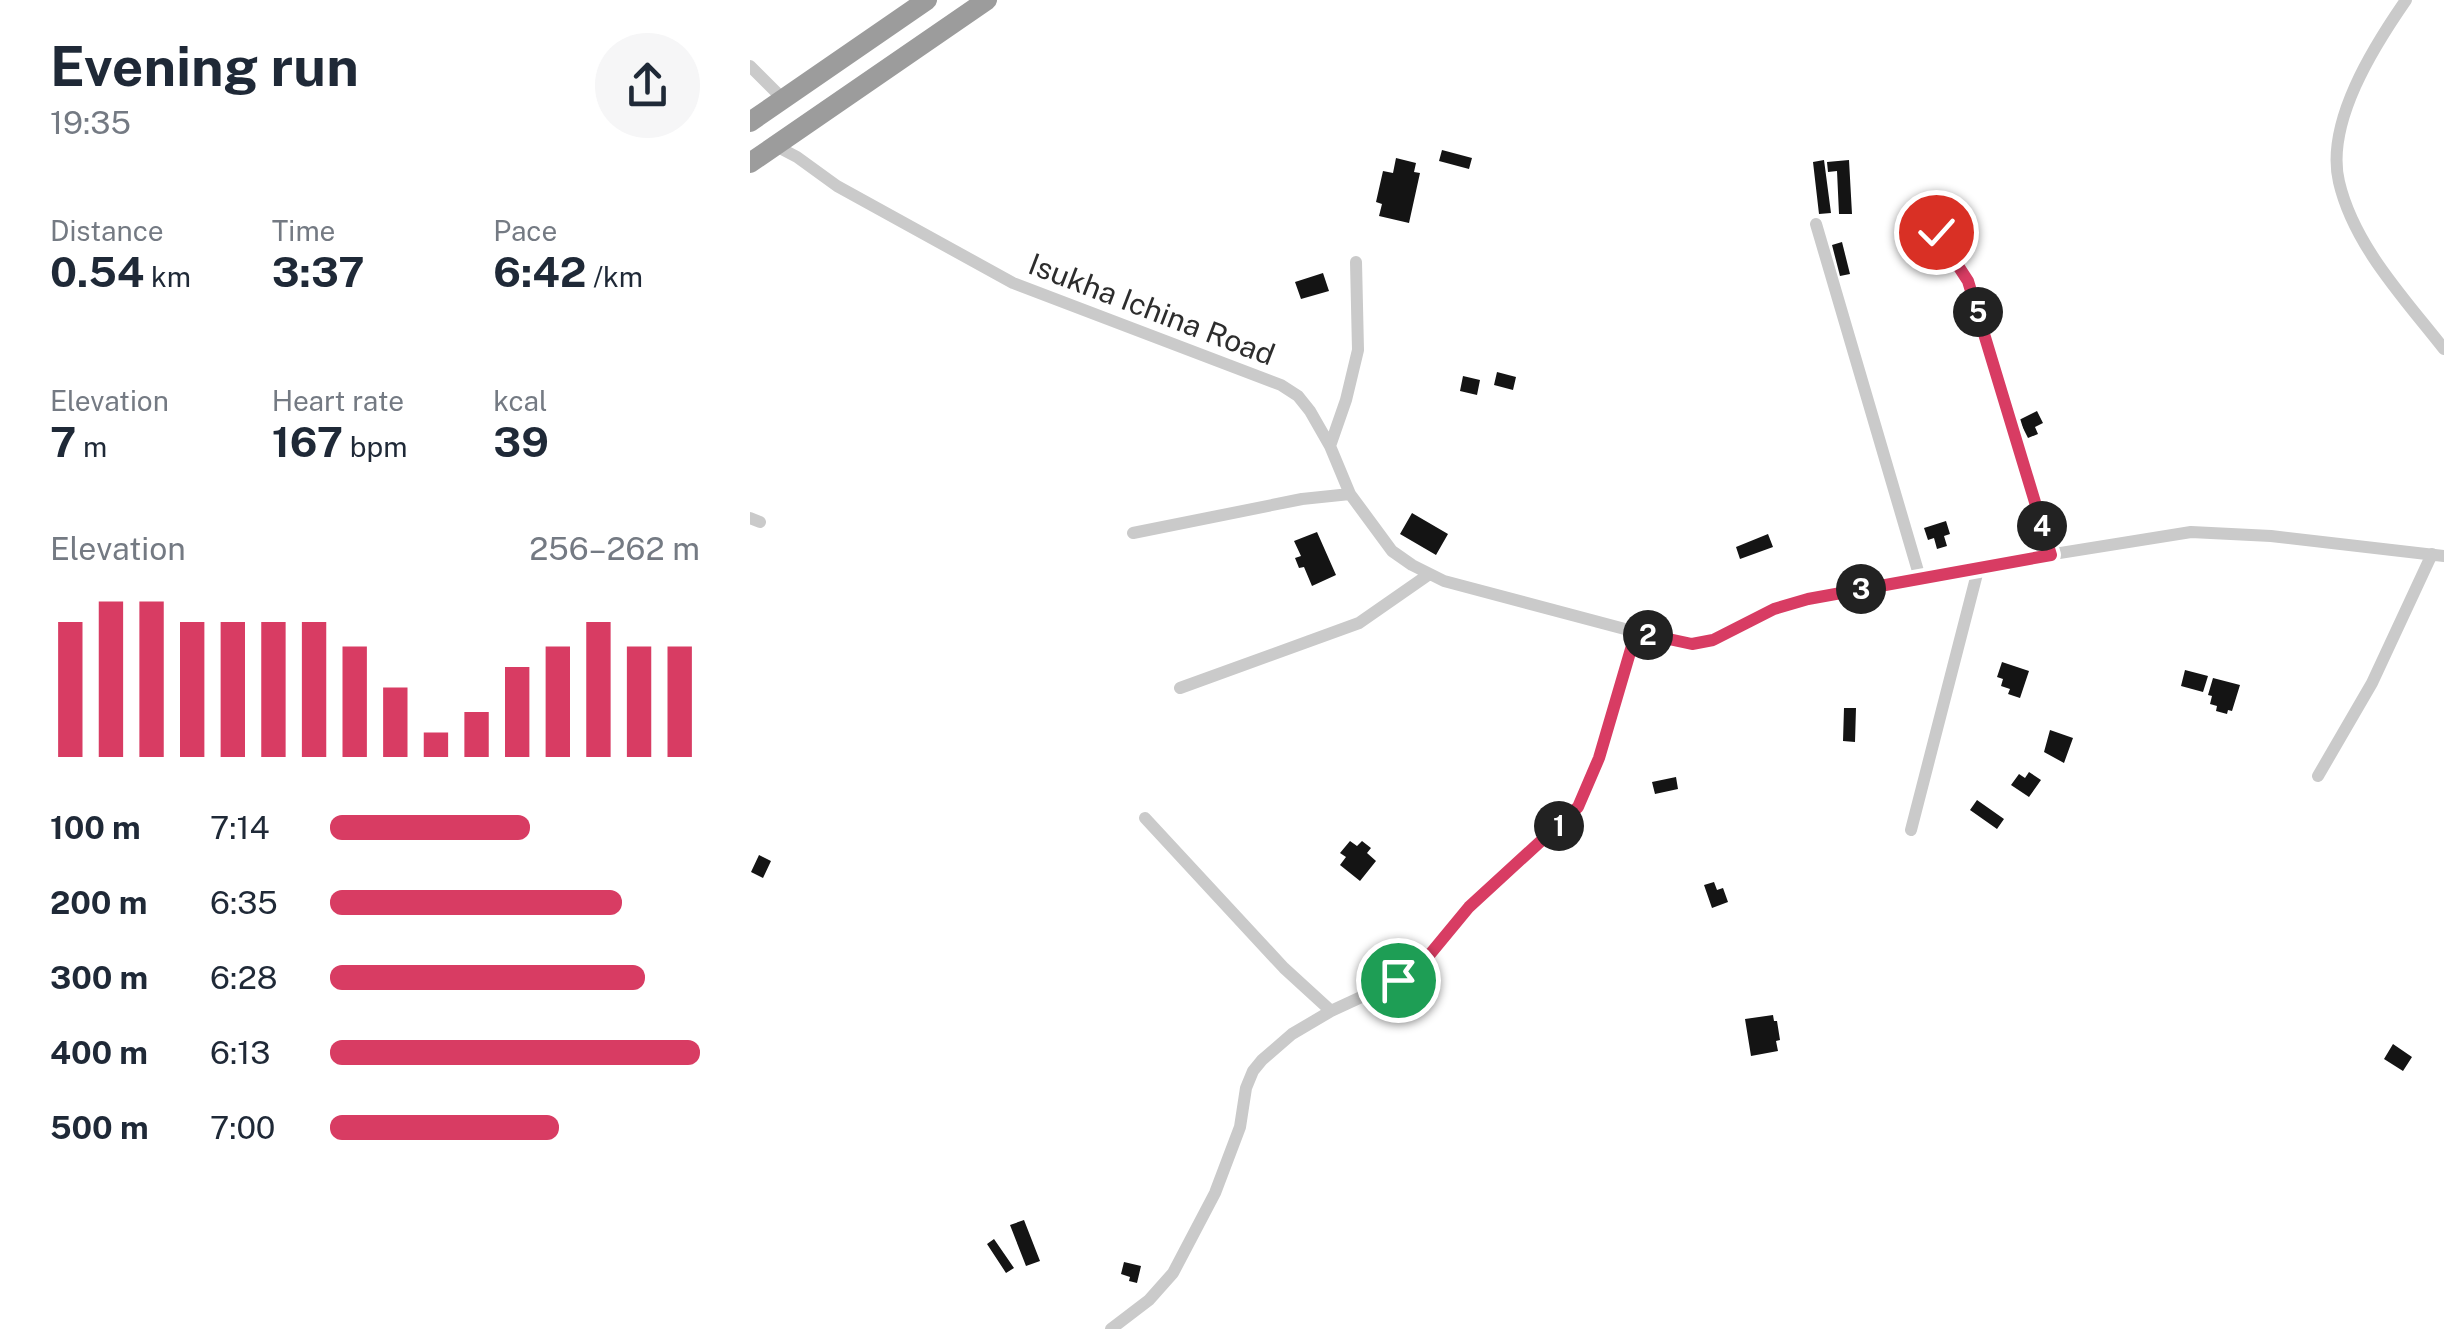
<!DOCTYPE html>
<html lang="en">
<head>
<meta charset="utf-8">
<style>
  :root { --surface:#fff; --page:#f6f6f7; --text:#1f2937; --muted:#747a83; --accent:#d83c63 }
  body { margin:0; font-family:"Public Sans",sans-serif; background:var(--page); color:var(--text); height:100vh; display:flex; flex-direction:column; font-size:38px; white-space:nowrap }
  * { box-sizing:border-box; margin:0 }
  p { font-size:32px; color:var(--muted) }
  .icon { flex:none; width:55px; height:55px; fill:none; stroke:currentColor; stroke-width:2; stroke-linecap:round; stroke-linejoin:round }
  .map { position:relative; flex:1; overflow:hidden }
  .side { display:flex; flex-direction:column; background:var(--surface); width:750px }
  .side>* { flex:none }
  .pin { position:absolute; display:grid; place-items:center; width:85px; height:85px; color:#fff; margin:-42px; border:5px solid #fff; border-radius:50%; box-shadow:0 2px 10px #0007 }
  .km { position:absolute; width:50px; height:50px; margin:-25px; border-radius:50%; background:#222; color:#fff; font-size:28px; line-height:50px; text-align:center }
  .round { display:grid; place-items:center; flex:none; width:105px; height:105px; border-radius:52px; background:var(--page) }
  .overview { display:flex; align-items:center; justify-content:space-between; height:170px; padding:0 50px }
  h1 { font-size:55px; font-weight:700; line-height:75px }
  .figures { display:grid; grid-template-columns:repeat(3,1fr); gap:15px; height:170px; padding:10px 50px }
  .figures div { display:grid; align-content:center }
  .figures b { font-size:42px; font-weight:700 }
  .figures small { font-size:28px; font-weight:400 }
  .figures p { font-size:28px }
  .chart { height:280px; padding:20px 50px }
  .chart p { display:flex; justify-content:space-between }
  .chart svg { width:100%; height:180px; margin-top:10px; stroke:var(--accent); stroke-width:6 }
  ul { padding:0 50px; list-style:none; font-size:32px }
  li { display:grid; grid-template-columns:160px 120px 1fr; align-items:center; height:75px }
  li i { height:25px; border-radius:12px; background:var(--accent) }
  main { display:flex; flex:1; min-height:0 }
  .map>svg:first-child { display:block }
  .building { fill:#141414 }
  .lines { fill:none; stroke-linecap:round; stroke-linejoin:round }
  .minor { stroke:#cacaca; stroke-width:12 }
  .trunk { stroke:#9c9c9c; stroke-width:20 }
  .route-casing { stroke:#fff; stroke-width:20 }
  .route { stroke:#d83c63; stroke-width:12 }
  .labels { text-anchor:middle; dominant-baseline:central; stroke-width:10; stroke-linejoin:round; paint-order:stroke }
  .street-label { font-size:30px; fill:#2d2d2d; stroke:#fff }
</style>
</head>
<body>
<main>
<section class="side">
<div class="overview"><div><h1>Evening run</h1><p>19:35</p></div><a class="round"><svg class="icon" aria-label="share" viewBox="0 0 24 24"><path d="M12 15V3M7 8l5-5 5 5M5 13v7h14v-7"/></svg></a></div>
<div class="figures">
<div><p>Distance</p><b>0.54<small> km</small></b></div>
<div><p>Time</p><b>3:37</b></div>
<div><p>Pace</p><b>6:42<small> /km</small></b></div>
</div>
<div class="figures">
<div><p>Elevation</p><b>7<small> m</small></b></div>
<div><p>Heart rate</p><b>167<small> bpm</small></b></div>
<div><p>kcal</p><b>39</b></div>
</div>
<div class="chart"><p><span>Elevation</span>256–262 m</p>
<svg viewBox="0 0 160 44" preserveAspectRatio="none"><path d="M5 44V11M15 44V6M25 44V6M35 44V11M45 44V11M55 44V11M65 44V11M75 44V17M85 44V27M95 44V38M105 44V33M115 44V22M125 44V17M135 44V11M145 44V17M155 44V17"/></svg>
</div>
<ul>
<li><b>100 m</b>7:14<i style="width:54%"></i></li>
<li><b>200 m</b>6:35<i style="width:79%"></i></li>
<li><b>300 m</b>6:28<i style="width:85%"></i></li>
<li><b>400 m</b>6:13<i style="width:100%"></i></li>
<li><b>500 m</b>7:00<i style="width:62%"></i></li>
</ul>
</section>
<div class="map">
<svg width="1694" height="1329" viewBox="0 0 1694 1329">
  <rect width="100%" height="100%" fill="#fff"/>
  <path class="building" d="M692,150L722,158L719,169L689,161Z
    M646,158L666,163L664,172L670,173L659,223L629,216L632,204L626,202L633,171L643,173Z
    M1074,160L1081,213L1069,214L1063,162Z
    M1099,160L1102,214H1089L1087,171L1078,172L1077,162Z
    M1092,242L1100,274L1090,276L1082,245Z
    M573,273L579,291L551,299L545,282Z
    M747,372L766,377L763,390L744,385Z
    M713,376L730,380L727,395L710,391Z
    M1287,411L1293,423L1285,427L1288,434L1278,438L1269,420Z
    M662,513L698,534L686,555L650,534Z
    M1196,521L1200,534L1194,536L1197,546L1187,549L1184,538L1178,540L1174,528Z
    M567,532L586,575L562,586L554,567L549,568L545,558L551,556L544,541Z
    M1018,534L1023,547L990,559L986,547Z
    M1252,662L1279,671L1270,698L1258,694L1260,689L1251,686L1253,679L1247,677Z
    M1435,670L1458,676L1453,692L1431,686Z
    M1463,678L1490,685L1482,711L1478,710L1477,714L1466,711L1467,706L1460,704L1462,696L1458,695Z
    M1094,708H1106L1105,742L1093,741Z
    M1300,730L1323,738L1314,763L1294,752Z
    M1279,772L1291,780L1279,797L1261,785L1269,774L1275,778Z
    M926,777L928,789L905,794L902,782Z
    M1227,800L1254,819L1247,829L1220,810Z
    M600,841L607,846L612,841L621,848L617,853L626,861L610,881L590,865L596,857L590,853Z
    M9,855L21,861L13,878L1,872Z
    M964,882L967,890L973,888L978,902L962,908L954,885Z
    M1023,1015L1024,1021H1027L1030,1040L1026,1041L1028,1051L1001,1056L995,1019Z
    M1643,1044L1662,1057L1653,1071L1634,1059Z
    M274,1220L290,1261L276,1266L260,1225Z
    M244,1239L264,1268L256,1273L237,1244Z
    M374,1262L391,1266L387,1283L379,1281L380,1277L371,1274Z"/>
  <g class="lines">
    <path class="minor" d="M1656,0C1624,46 1575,123 1589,182C1604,246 1655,299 1694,349
      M0,66L34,100
      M24,145L47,157L87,186L263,283L531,385L548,396L560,411L580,446L600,494L642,551L662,565L694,581L920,641L942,644L963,640L1024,609L1058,599L1229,566L1441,532L1521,536L1694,556
      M1066,224L1170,578
      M1186,232L1219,281L1301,555
      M580,446L596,400L608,350L606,262
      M0,518L10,522
      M383,533L552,499L600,494
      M430,688L609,623L678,575
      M1568,776L1622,683L1682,554
      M395,818L534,968L581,1011
      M1161,830L1229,566
      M361,1329L399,1300L423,1273L465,1193L490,1127L496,1088L503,1071L512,1060L542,1034L581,1011L648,980L681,953L719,907L828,807L849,758L887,633"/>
    <path class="trunk" d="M0,122L177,0
      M0,163L237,0"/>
  </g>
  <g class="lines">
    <defs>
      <path id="route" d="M648,980L681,953L719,907L828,807L849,758L886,632L942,644L963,640L1024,609L1058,599L1301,555L1218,281L1186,232"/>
    </defs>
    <use href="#route" class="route-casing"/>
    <use href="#route" class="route"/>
  </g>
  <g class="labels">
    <g class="street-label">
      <text transform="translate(402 309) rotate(21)">Isukha Ichina Road</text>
    </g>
  </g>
</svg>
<div class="pin" style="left:648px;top:980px;background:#1e9e55"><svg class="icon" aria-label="arrive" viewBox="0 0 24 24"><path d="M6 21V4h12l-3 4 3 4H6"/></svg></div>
<div class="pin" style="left:1186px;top:232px;background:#d93025"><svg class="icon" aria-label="check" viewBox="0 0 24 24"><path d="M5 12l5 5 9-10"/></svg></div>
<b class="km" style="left:809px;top:826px">1</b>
<b class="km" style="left:898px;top:635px">2</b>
<b class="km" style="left:1111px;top:589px">3</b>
<b class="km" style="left:1292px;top:526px">4</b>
<b class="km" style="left:1228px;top:312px">5</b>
</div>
</main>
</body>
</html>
